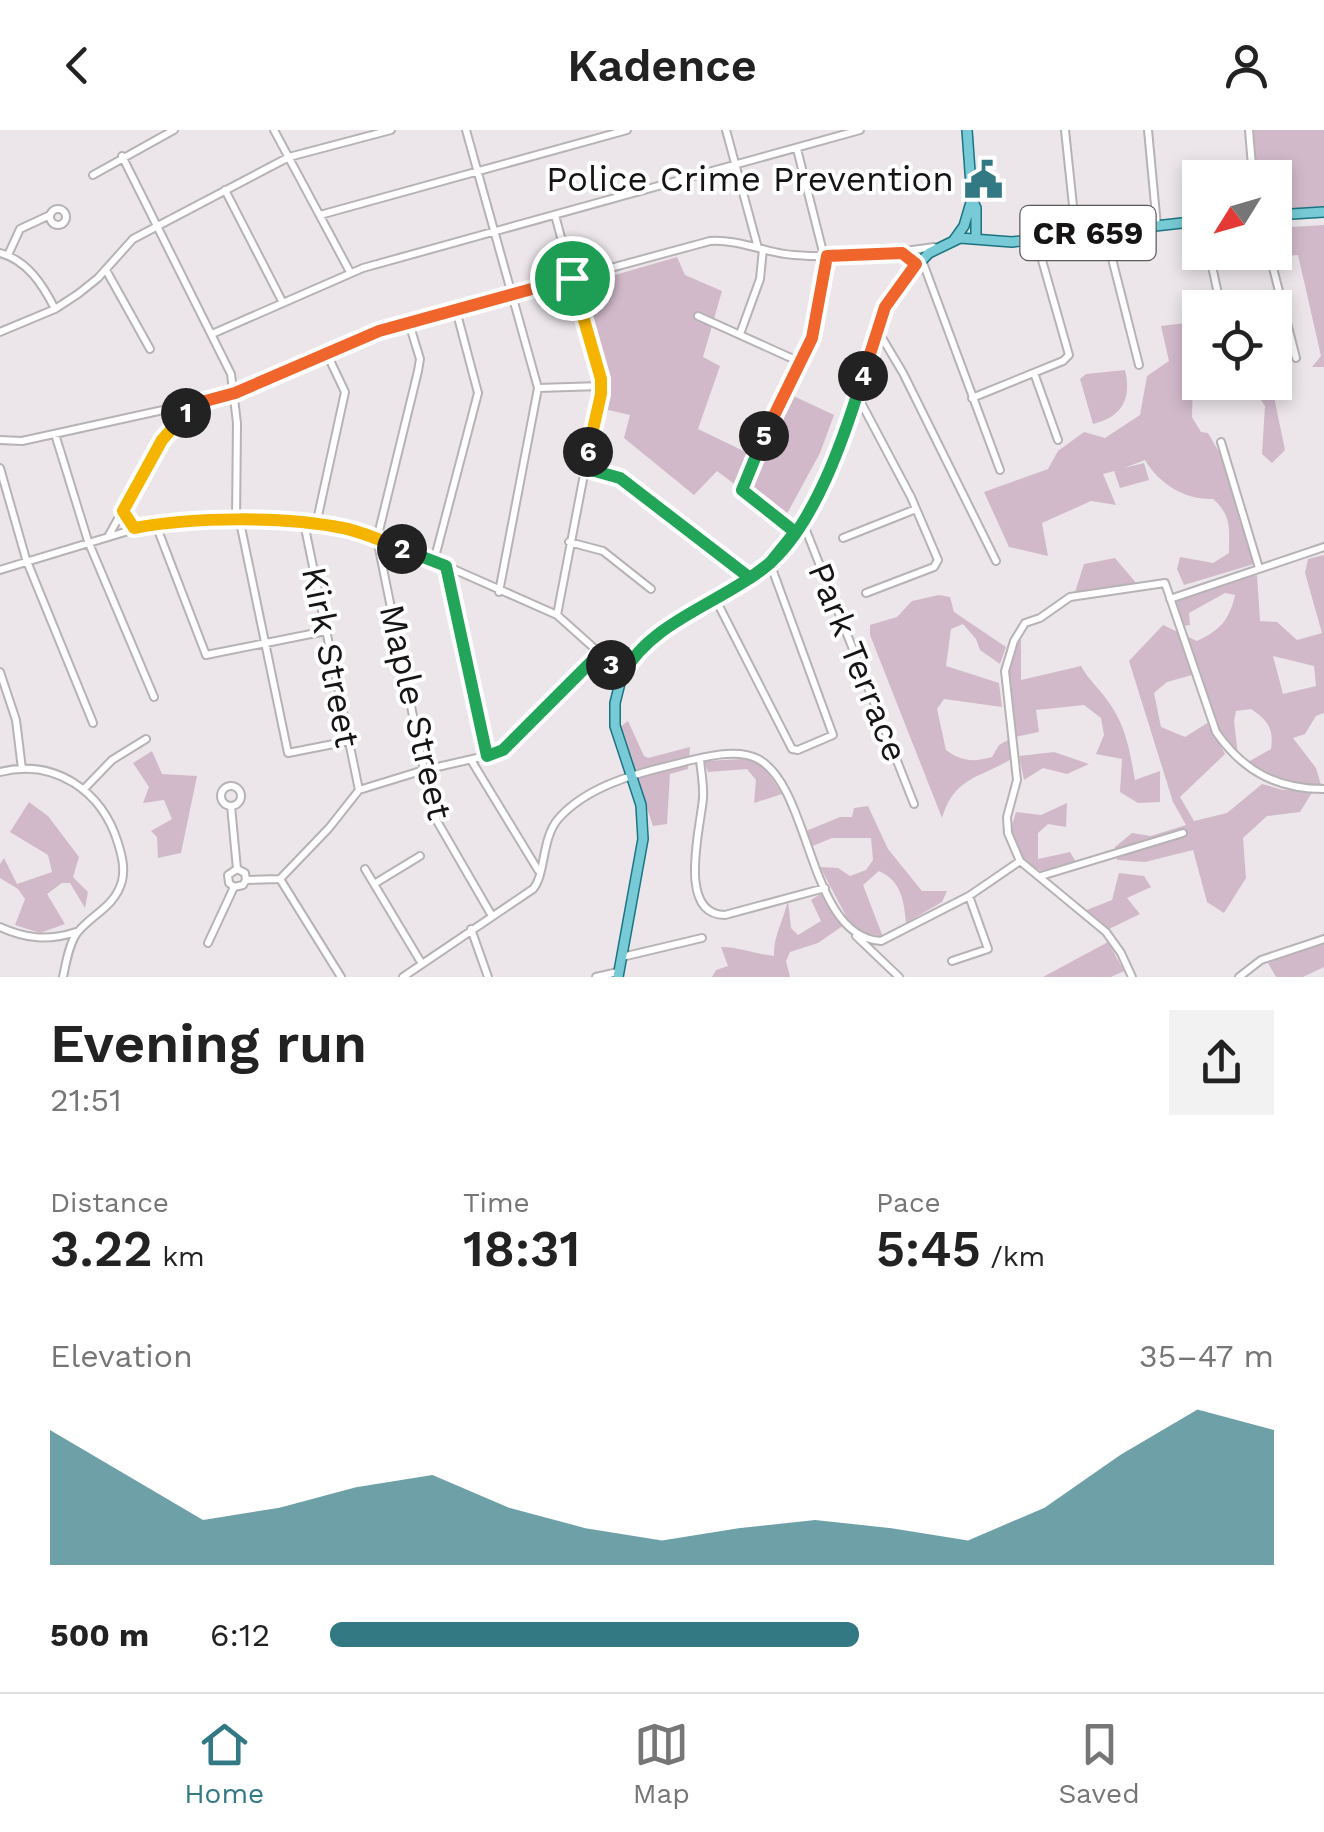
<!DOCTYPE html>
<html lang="en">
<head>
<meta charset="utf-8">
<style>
  :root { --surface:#fff; --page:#f2f2f2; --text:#222; --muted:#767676; --line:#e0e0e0; --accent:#327984 }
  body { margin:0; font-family:"Work Sans",sans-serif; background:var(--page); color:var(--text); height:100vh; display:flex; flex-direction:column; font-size:38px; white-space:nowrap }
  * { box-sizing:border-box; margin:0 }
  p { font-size:32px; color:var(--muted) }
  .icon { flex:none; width:55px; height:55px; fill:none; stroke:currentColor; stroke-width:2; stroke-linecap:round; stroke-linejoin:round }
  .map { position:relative; height:847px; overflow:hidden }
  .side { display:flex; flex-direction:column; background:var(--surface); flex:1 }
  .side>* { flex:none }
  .needle { width:65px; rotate:233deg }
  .controls { position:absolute; left:1182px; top:30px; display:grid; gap:20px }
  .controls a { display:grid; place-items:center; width:110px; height:110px; border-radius:0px; background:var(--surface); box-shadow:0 5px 15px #0003; font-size:50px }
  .pin { position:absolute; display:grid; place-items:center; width:85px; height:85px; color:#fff; margin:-42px; border:5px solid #fff; border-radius:50%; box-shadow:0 2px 10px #0007 }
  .km { position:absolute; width:50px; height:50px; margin:-25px; border-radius:50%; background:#222; color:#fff; font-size:28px; line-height:50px; text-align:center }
  .round { display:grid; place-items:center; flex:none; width:105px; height:105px; border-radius:0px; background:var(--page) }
  .headline { display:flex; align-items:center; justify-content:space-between; height:170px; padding:0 50px }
  h1 { font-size:55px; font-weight:600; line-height:75px }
  .figures { display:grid; grid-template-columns:repeat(3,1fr); gap:15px; height:170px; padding:10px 50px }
  .figures div { display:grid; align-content:center }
  .figures b { font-size:50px; font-weight:600 }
  .figures small { font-size:28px; font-weight:400 }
  .figures p { font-size:28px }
  .chart { height:280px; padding:20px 50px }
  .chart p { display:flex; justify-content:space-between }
  .chart svg { width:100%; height:180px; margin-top:10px; fill:var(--accent); opacity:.7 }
  ul { padding:0 50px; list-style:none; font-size:32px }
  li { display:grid; grid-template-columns:160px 120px 1fr; align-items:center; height:75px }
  li i { height:25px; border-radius:12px; background:var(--accent) }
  header { display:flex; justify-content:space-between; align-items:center; height:130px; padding:0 50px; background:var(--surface); font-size:45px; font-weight:600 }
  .tabs { display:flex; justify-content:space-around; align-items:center; height:140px; border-top:2px solid var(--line); background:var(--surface); font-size:28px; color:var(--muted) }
  .tabs a { display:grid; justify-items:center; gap:5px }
  .tabs .active { color:var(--accent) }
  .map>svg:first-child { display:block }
  .green { fill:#d1b9ca; fill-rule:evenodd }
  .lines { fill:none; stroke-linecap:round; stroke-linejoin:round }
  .minor-casing { stroke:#b7b2b5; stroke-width:10 }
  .major-casing { stroke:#1b7481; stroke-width:12 }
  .minor { stroke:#fff; stroke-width:6 }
  .major { stroke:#78cbd6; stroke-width:9 }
  .split-1-casing { stroke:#fff; stroke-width:20 }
  .split-2-casing { stroke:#fff; stroke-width:20 }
  .split-3-casing { stroke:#fff; stroke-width:20 }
  .split-4-casing { stroke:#fff; stroke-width:20 }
  .split-5-casing { stroke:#fff; stroke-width:20 }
  .split-6-casing { stroke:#fff; stroke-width:20 }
  .split-7-casing { stroke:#fff; stroke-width:20 }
  .split-1 { stroke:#f0652b; stroke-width:12 }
  .split-2 { stroke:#f5b400; stroke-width:12 }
  .split-3 { stroke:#22a559; stroke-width:12 }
  .split-4 { stroke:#22a559; stroke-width:12 }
  .split-5 { stroke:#f0652b; stroke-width:12 }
  .split-6 { stroke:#22a559; stroke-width:12 }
  .split-7 { stroke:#f5b400; stroke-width:12 }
  .labels { text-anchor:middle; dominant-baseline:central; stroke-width:8; stroke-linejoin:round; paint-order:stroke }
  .shield { fill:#fff; stroke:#5c5a5b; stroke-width:2.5 }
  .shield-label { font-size:32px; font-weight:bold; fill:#161415 }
  .poi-label { font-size:35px; fill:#161415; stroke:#fff; text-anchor:end }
  .street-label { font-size:35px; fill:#161415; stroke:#fff }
</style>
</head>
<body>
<header><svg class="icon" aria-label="back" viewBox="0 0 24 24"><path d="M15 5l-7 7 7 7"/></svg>Kadence<svg class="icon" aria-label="person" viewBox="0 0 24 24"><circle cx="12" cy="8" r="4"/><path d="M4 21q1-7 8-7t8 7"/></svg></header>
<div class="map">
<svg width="1324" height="847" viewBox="0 0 1324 847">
  <rect width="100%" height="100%" fill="#ece6ea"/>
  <path class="green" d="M1253,0H1324V79L1275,81V48L1256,47Z
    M1324,95V237H1312L1321,226L1298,125L1274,127L1275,98Z
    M677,127L685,145L722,161L703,227L720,236L698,299L754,326L785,262L834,285L820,323L783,391L717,341L694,365L624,308L630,285L604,279L611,251L584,154Z
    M1186,193L1195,244H1200V252L1193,251L1192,287L1201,302L1208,303L1227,336L1254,434L1184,455L1177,439L1180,427L1213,433L1229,423C1229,398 1232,386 1213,369C1185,370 1159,354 1145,330L1124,338L1144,333L1149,350L1120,358L1114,341L1103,344L1116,375L1091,371L1042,393L1048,426L1009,417L984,362L1048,339L1058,321L1084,302L1105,308L1140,285L1147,246L1169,231L1161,196Z
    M1287,235L1274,267L1285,320L1272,333L1262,324L1265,276L1254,260L1205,253L1275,252V236Z
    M1125,240C1132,269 1122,287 1093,294L1080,249L1086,244Z
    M1324,425V583L1316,586L1305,604L1293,608L1316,638L1321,655C1293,654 1271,649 1248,632L1271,619C1274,599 1268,590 1251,579L1236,581L1234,591L1238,625L1221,607L1216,589L1192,545L1167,552L1154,563L1161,597L1185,607L1209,592L1225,624L1180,667L1194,691L1227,683L1262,654L1283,660L1313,661L1300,682L1267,686L1243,708L1246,748L1224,783L1207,772L1193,720L1145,732L1117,730L1115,717L1132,703L1151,706L1186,695L1173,672L1129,531L1163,495L1197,511C1220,500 1229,491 1235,465L1225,463L1189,483L1190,495L1183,496L1176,472L1234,450L1257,445L1260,491L1277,492L1297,510L1322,503L1305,443L1308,429ZM1273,526L1314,536L1316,556L1283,564Z
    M1115,428L1137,454L1075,462L1084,434Z
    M939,465L950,467L954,482L1006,517L1000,534L980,520L976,509L963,494L951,499L946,536L999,553L1002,577L944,569L937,579L946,620C962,632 974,632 992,627L999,615L1008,610L1011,629C979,649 955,646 942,688L870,505V495L897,487L912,471Z
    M1021,508V550L1081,536C1090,552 1101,560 1110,574C1126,597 1130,622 1135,650L1160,641V672L1138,673L1120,662L1122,629L1096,624L1104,605L1101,588L1084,575L1036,580L1039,602L1015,607C1008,566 1002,547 1021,508Z
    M628,591L644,626L648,628L690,617L688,639L670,644L667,694L653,696L620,597Z
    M152,621L162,644L197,646L181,723L158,728L157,707L151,701L172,689L164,670L143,673L149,657L133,633Z
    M1054,622L1089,634L1067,644L1043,638L1024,650L1019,626Z
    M744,629L763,635L782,664L754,673L756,650L747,639L708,642L704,631Z
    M29,672L48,686L79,727L73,747L88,762L85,778L70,753H62L47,764L65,794L40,803L15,795L25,769L18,759L0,748V734L4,728L17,754L52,742L48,725L10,702Z
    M1067,673L1066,697L1048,694L1038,703V729L1070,722L1076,732L1041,741L1023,731L1011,698L1016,682L1041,685Z
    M868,676L888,719L922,761H947L942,772L906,793C904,770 901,751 879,741L863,755L883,807L854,801L820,737L838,738L850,746L866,740L873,730L871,708H832L810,717L806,701L840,687H852L854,678Z
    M1119,743L1144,746L1151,757L1127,768L1140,784L1109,799L1084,781L1112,770Z
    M822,763L844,795L818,813L790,822L786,831L790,847H712L716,840L728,836L721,817C740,817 755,824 774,826C773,807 784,789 788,770L791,798L798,805L821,791L811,770Z
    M1324,811V837L1303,847H1276L1268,833Z
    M1108,812L1124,841L1111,847H1043Z"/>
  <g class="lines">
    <defs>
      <path id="minor" d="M274,0L350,142
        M466,0L538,258L499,462
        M726,0L758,118
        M1065,0L1076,104
        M1148,0L1157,96
        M1249,0L1253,48
        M797,19L824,126
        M122,26L231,244L237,293L236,392
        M93,45L174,0
        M225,60L283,173
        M50 87a8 8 0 1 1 16 0a8 8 0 1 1-16 0Z
        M320,85L627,0
        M555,85L601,256L557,485
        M1105,101L1139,235
        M1209,122L1221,178
        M1269,122L1296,228
        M0,123C27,130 43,155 55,179
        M8,125L20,99L50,85
        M922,130L1000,340
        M106,140L150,219
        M698,186L800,232
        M409,193L420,229L418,241L377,409L424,640L437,691L492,786
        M878,201L903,243L996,431
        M0,202L55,179L78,164L98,148L133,109L289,27L391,0
        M212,204L363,138L860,0
        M740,204L760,149L763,119
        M1034,243L1058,310
        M538,258L601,256
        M857,265L911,367L938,430L934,437L866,463
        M972,268L1063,231L1069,225L1036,109
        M55,304L88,411L154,567
        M0,310L22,311L195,273
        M1221,312L1259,438
        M0,338L26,429L93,593
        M585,338L619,348L748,447
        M802,390L914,674
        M240,392L288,623L349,611
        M304,393L359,660
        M156,395L206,525L326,501
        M316,395L345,262L327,224
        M795,402L741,356L811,208L827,126
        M109,405L162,310L198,273L235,263L379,201L710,111C739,109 765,123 794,125C841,129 888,124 934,117
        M843,408L916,379
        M569,412L603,421L651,459
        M434,431L478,263L456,180
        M446,437L487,626
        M0,440L148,395L211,391L304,393L345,398L442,434L557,485L623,544
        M1170,469L1324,417
        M716,470L792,619L798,620L833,605L770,433
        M0,542L16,590L22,639
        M700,629C701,642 704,656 703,668C701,696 676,785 725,785L825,758
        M471,630L538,740
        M0,642C55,628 102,661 118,713C122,726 125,738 122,751C115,777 92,784 77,803C69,814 66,833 63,847
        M221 666a10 10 0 1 1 20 0a10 10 0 1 1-20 0Z
        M84,659L112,630L146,609
        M231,676L237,739L245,743L246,750
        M365,739L422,834
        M1041,746L1183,703
        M280,749L329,698L359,660L424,640L499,623L598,525
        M280,749L341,847
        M246,750L279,749
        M374,754L420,726
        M234,757L229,753L228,745L237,739
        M0,797C26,809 49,811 76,802
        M471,799L488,847
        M856,806L899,847
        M208,813L234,757L243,755L246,750
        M622,827L702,808
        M952,831L988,819L969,766
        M403,847L533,759C546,744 541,708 559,688C586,658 630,645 668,636C693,630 734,616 758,629C812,658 808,807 881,811L969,766L1020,731
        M596,847L618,842
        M1132,847L1121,823L1106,802L1020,731L1008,703L1007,687L1017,650L1005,541L1014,511L1025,493L1040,488L1070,467L1165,453L1216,602C1243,641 1277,659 1324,659
        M1239,847L1261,830L1324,809"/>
      <path id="major" d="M967,0L972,69L976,78V107
        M1275,85L1324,82
        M954,110L964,96L972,69
        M618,847L643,709L641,675L615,596V573L621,549L644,515L767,436L792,407L828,341L885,177L903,150L929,123L960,108L1012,112L1200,91"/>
    </defs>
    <use href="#minor" class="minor-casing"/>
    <use href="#major" class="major-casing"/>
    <use href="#minor" class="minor"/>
    <use href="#major" class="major"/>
  </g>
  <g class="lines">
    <defs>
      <path id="split-1" d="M186,283L198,273L235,263L379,201L572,148"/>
      <path id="split-2" d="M186,283L162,310L123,381L134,398C194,387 283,386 343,398C363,402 383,411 402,419"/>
      <path id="split-3" d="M402,419L446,436L487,626L503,620L598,525L611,535"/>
      <path id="split-4" d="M611,535L623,544C651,492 720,473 764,438C814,399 845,305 863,246"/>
      <path id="split-5" d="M764,306L812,208L827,126L902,123L916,134L885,177L863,246"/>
      <path id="split-6" d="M588,322L584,338L620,348L750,448L770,433L795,402L742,360L764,306"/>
      <path id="split-7" d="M572,148L601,249V264L588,322"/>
    </defs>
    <use href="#split-1" class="split-1-casing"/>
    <use href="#split-2" class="split-2-casing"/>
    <use href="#split-3" class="split-3-casing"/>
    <use href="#split-4" class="split-4-casing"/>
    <use href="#split-5" class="split-5-casing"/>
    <use href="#split-6" class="split-6-casing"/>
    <use href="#split-7" class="split-7-casing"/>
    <use href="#split-1" class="split-1"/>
    <use href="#split-2" class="split-2"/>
    <use href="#split-3" class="split-3"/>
    <use href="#split-4" class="split-4"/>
    <use href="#split-5" class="split-5"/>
    <use href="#split-6" class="split-6"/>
    <use href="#split-7" class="split-7"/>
  </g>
  <defs>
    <symbol id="civic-bare" viewBox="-9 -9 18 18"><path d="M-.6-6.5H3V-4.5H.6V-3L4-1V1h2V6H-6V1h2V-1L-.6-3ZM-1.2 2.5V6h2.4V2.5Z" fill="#327984" stroke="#fff" stroke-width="2.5" paint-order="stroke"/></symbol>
  </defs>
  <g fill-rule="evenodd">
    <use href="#civic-bare" x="956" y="22" width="55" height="55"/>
  </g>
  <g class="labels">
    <rect class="shield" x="1020.5" y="76" width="135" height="54" rx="8"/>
    <g class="shield-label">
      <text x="1088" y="103">CR 659</text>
    </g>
    <g class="poi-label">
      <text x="954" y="49">Police Crime Prevention</text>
    </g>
    <g class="street-label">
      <text transform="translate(331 527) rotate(79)">Kirk Street</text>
      <text transform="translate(858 532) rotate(68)">Park Terrace</text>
      <text transform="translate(416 582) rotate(77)">Maple Street</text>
    </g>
  </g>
</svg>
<div class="controls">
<a><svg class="needle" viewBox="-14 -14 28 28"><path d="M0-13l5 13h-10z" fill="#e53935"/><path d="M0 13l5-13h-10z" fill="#767676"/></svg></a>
<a><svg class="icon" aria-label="locate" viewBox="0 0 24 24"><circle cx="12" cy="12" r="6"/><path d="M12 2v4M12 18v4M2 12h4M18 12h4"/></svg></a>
</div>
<div class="pin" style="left:572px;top:148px;background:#1e9e55"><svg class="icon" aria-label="arrive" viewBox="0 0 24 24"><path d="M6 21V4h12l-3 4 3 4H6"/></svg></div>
<b class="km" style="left:186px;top:283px">1</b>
<b class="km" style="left:402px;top:419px">2</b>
<b class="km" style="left:611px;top:535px">3</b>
<b class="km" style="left:863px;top:246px">4</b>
<b class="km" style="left:764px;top:306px">5</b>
<b class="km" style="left:588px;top:322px">6</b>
</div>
<section class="side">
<div class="headline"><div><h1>Evening run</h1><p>21:51</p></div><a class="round"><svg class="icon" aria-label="share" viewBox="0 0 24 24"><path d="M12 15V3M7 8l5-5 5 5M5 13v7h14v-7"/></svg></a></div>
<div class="figures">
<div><p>Distance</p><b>3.22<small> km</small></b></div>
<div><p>Time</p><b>18:31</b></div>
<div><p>Pace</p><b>5:45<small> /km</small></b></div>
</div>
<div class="chart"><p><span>Elevation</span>35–47 m</p>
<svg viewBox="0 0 160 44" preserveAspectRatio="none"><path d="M0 44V11L10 22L20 33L30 30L40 25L50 22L60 30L70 35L80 38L90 35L100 33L110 35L120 38L130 30L140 17L150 6L160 11V44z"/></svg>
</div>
<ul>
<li><b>500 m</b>6:12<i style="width:56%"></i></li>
</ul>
</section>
<nav class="tabs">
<a class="active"><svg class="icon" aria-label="home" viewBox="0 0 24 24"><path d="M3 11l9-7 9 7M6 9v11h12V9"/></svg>Home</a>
<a><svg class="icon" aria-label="map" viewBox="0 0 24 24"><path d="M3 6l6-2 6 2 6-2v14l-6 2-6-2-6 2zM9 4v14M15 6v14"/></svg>Map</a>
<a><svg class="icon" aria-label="saved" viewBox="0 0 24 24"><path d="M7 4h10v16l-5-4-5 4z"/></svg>Saved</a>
</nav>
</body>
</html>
